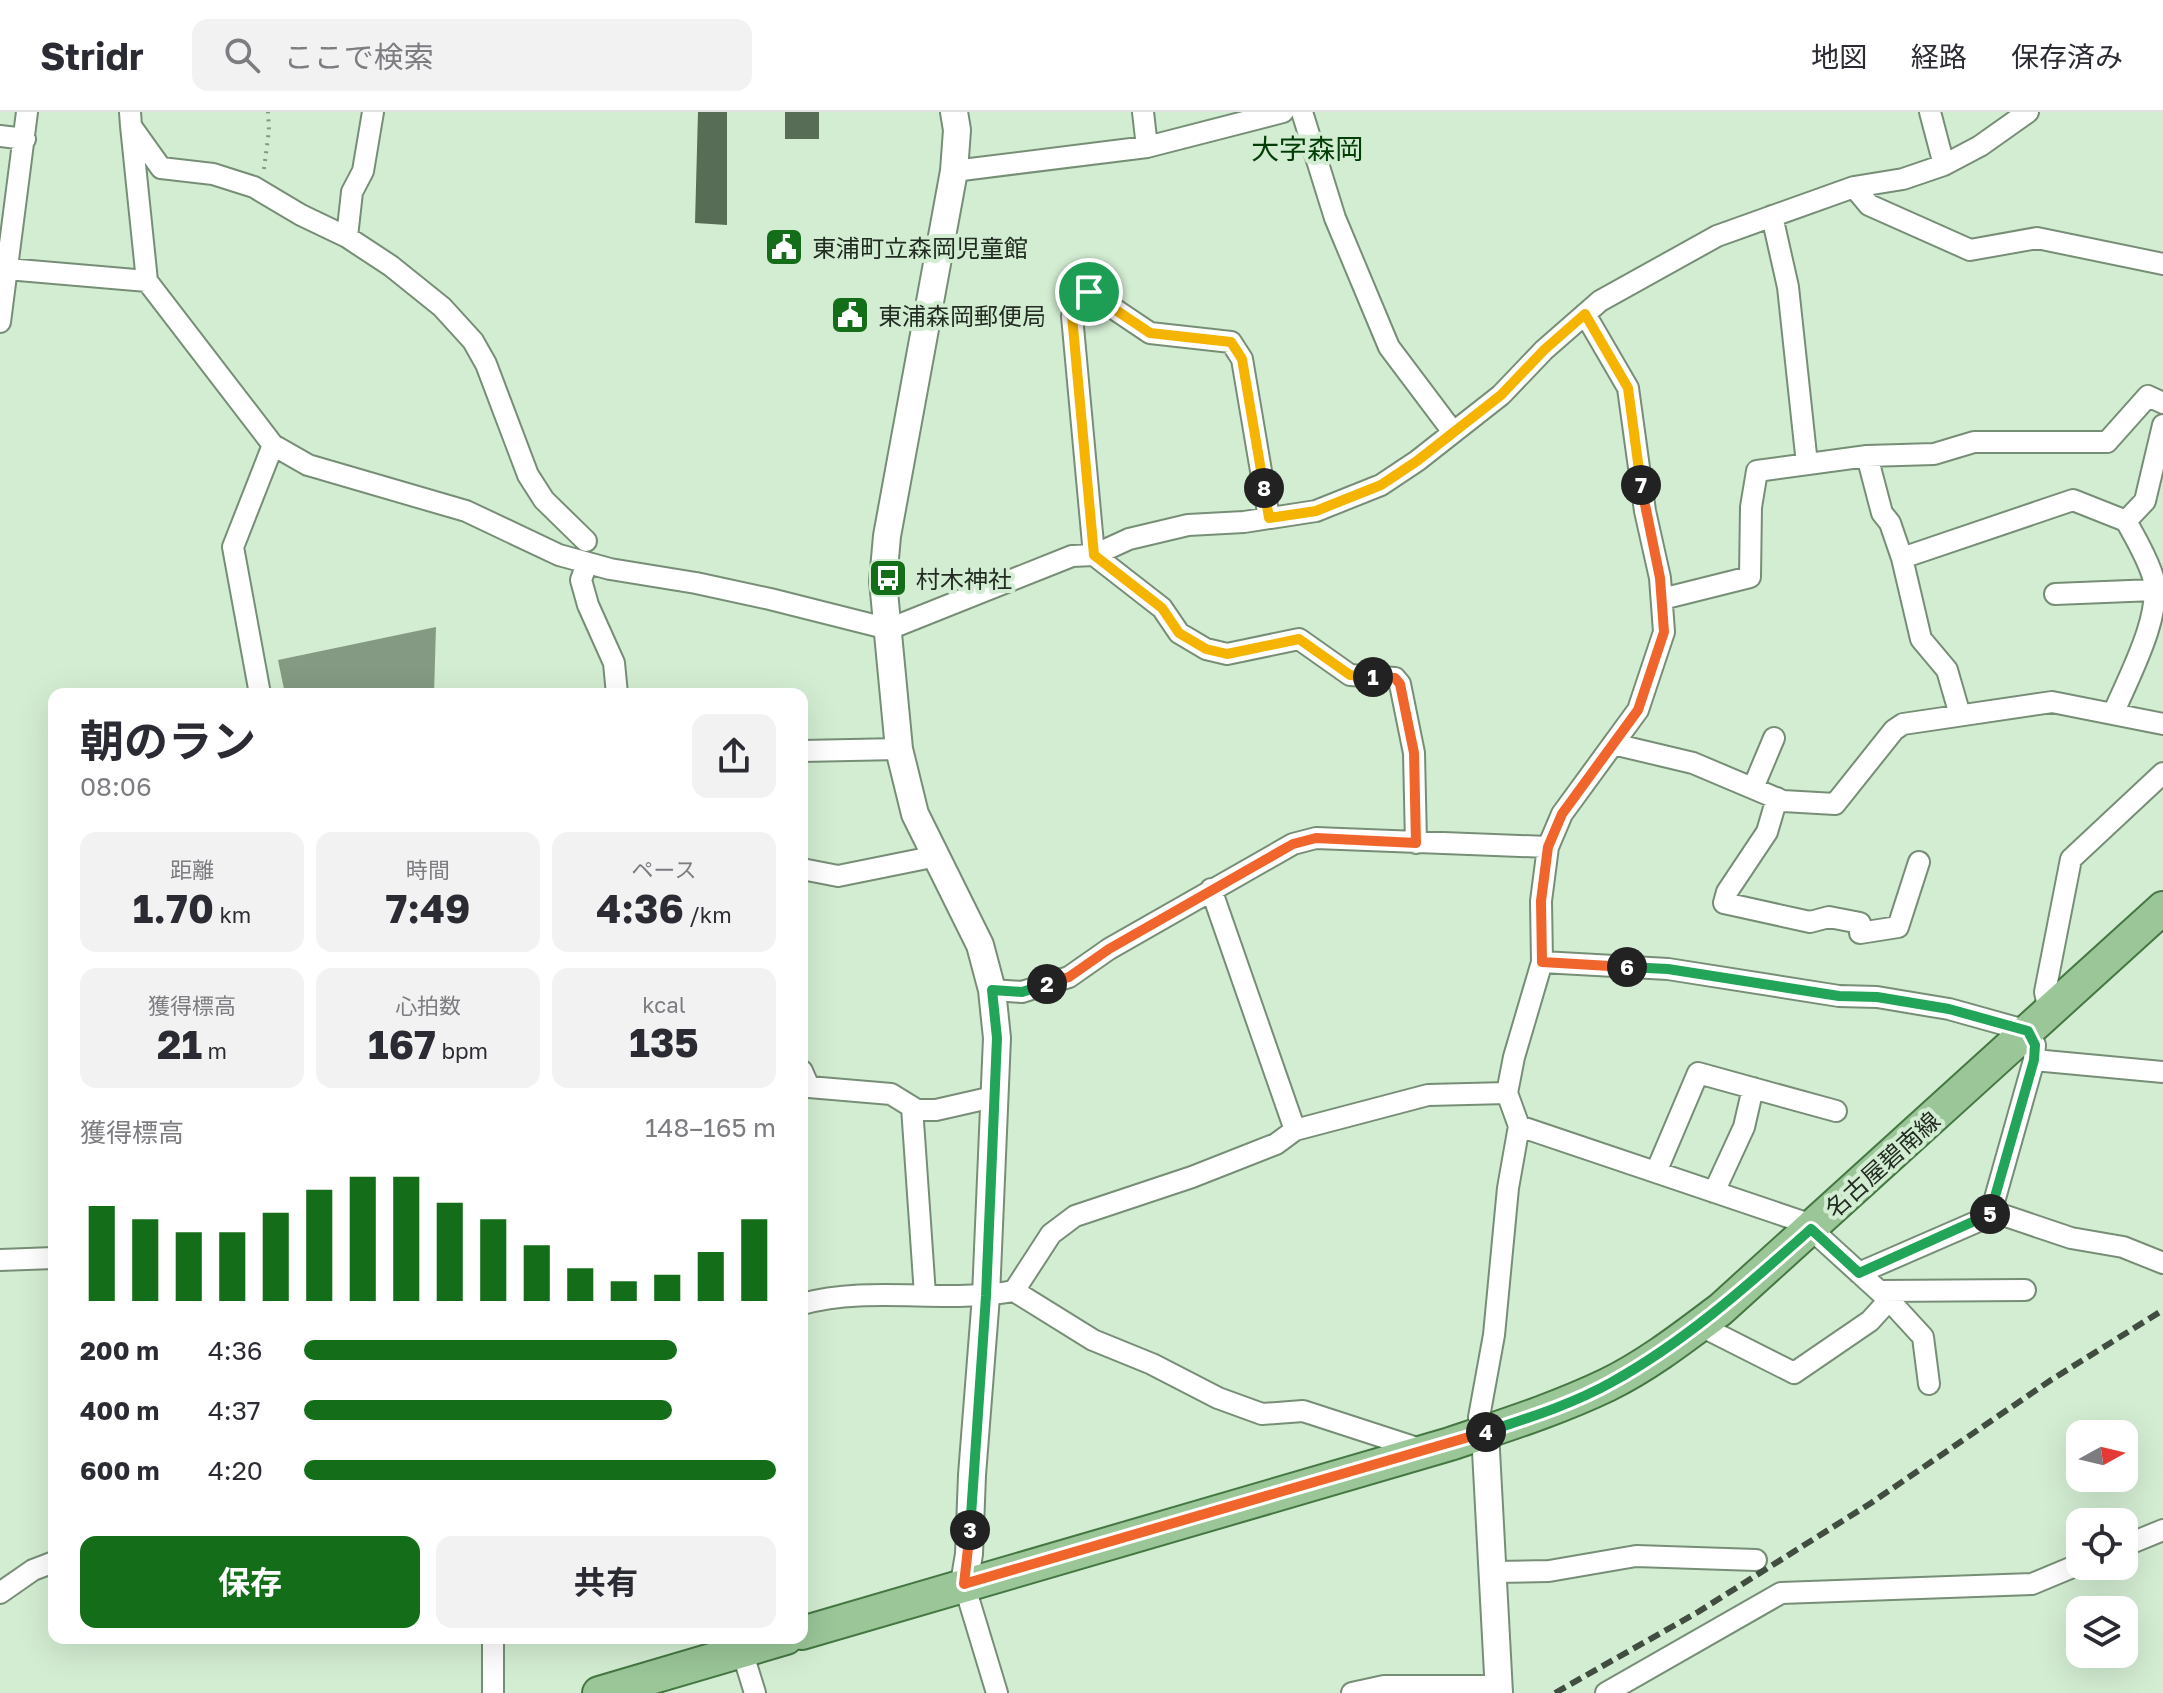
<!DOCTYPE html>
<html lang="ja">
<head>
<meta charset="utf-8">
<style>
  :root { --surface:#fff; --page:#f2f2f3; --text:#2b2b33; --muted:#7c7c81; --line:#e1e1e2; --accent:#146e19 }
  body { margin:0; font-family:"Golos Text","Noto Sans JP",sans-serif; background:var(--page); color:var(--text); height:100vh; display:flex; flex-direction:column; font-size:30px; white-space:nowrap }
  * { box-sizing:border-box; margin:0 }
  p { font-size:26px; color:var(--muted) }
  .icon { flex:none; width:44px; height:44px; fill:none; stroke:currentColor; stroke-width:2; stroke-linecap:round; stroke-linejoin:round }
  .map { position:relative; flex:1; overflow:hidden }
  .side { position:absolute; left:48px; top:576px; width:760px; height:956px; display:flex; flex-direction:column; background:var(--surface); border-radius:16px; box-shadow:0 8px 32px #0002 }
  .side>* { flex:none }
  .needle { width:52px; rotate:82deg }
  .tools { position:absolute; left:2066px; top:1308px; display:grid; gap:16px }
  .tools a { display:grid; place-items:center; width:72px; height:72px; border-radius:16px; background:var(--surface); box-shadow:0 8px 32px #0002; font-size:40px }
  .pin { position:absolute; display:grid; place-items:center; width:68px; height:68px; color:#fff; margin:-34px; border:4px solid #fff; border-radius:50%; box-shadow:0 2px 8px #0007 }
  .km { position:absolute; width:40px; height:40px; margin:-20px; border-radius:50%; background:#222; color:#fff; font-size:22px; line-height:40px; text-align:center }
  .round { display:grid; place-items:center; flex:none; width:84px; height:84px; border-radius:16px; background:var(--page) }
  .summary { display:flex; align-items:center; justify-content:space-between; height:136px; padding:0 32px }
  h1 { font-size:44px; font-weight:700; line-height:60px }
  .stats { display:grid; grid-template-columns:repeat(3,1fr); gap:12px; height:136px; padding:8px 32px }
  .stats div { display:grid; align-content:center; border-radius:16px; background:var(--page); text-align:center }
  .stats b { font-size:40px; font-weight:700 }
  .stats small { font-size:22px; font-weight:400 }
  .stats p { font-size:22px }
  .chart { height:224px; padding:16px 32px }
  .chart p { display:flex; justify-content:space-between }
  .chart svg { width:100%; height:144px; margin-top:8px; stroke:var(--accent); stroke-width:6 }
  .button { display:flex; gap:16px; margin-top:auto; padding:16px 32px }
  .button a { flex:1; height:92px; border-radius:16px; background:var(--accent); color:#fff; font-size:32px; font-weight:700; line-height:92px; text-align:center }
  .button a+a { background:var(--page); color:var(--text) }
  ul { padding:0 32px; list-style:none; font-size:26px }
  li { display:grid; grid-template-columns:128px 96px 1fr; align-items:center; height:60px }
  li i { height:20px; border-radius:10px; background:var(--accent) }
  header { display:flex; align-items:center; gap:48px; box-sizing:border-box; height:112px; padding:0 40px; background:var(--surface); border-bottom:2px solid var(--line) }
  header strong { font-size:38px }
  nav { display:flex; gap:44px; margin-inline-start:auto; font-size:28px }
  .search { width:560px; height:72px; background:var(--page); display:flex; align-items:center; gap:20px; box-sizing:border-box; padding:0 28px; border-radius:16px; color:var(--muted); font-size:30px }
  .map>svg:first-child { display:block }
  .water { fill:#859a83 }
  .building { fill:#576d56 }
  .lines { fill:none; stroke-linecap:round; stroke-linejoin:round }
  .minor-casing { stroke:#778e76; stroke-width:24 }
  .tertiary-casing { stroke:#778e76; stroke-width:30 }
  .primary-casing { stroke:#447742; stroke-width:36 }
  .path { stroke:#859784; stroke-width:4; stroke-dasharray:2 6; stroke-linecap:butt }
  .minor { stroke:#fff; stroke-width:20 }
  .tertiary { stroke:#fff; stroke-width:26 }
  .primary { stroke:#9ac698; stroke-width:32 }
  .rail { stroke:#414d40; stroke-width:6; stroke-dasharray:12 6; stroke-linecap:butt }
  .split-1-casing { stroke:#fff; stroke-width:16 }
  .split-2-casing { stroke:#fff; stroke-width:16 }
  .split-3-casing { stroke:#fff; stroke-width:16 }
  .split-4-casing { stroke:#fff; stroke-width:16 }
  .split-5-casing { stroke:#fff; stroke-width:16 }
  .split-6-casing { stroke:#fff; stroke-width:16 }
  .split-7-casing { stroke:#fff; stroke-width:16 }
  .split-8-casing { stroke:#fff; stroke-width:16 }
  .split-9-casing { stroke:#fff; stroke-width:16 }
  .split-1 { stroke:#f5b400; stroke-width:10 }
  .split-2 { stroke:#f0652b; stroke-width:10 }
  .split-3 { stroke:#22a559; stroke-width:10 }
  .split-4 { stroke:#f0652b; stroke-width:10 }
  .split-5 { stroke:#22a559; stroke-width:10 }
  .split-6 { stroke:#22a559; stroke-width:10 }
  .split-7 { stroke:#f0652b; stroke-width:10 }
  .split-8 { stroke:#f5b400; stroke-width:10 }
  .split-9 { stroke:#f5b400; stroke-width:10 }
  .labels { text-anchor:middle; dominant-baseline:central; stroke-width:8; stroke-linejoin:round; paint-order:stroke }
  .poi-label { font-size:24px; fill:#232c22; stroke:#d3edd2; text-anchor:start }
  .street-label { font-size:24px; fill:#232c22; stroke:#d3edd2 }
  .quarter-label { font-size:28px; fill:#033d06; stroke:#d3edd2 }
</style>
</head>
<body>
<header>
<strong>Stridr</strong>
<div class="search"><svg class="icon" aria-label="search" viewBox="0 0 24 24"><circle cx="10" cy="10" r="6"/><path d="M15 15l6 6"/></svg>ここで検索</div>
<nav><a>地図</a><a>経路</a><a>保存済み</a></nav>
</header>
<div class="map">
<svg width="2163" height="1581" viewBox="0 0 2163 1581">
  <rect width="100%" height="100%" fill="#d3edd2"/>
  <path class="water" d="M436,515L434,582H285L278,548Z"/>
  <path class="building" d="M698,0H727V113L695,111Z
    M785,0H819V27H785Z"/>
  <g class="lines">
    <defs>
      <path id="minor" d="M130,0L131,14L161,56L213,62L254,75L301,103L347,125L391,154L442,195L473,229L486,252L528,363L544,388L586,429
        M1143,0L1147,35
        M1302,0L1335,106L1389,235L1453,320
        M1930,0L1944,53
        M131,14L147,169
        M0,24L25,27
        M954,59L1147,35L1283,0
        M1854,75L1869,93L1970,138L2037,126L2163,152
        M1772,104L1788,175L1807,352
        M347,125L352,80L363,59L373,0
        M7,157L147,169L273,333L308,353L466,399L559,443L610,457L696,471L770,487L889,517L1072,444L1094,443L1129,427L1188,413L1244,410L1316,399L1381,373L1417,349L1501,283L1544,238L1600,189L1717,124L1854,75L1903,67L1944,53L1980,34L2028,0
        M0,210L27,0
        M1867,344L1882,401L1890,411L1902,446L1921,527L1947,558L1960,603
        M1269,406L1242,247L1231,230L1150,221L1089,180L1072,204L1094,443L1162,496L1179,521L1206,537L1227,542L1299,527L1350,563L1395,566L1400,572L1414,641L1416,731
        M2126,409L2145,389L2163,313
        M1902,446L2073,388L2126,409C2136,427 2147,445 2153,465C2163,503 2128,566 2113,602
        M587,451L581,468L588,493L614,551L617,582
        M2055,482L2154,478
        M1662,487L1750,465L1751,395L1757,359L1867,344L1934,342L1974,330H2107L2148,284L2163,291
        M260,582L233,435L273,333
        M1613,632L1693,651L1783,689L1835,692L1894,618L1903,612L2052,590L2163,612
        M802,639L899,637
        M1753,676L1774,626
        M1777,686L1767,720L1727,780L1724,791L1810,810L1829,805L1860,811V821L1898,815L1919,750
        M802,757L838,764L937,744
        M1211,777L1295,1018
        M1542,850L1668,857L1839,884L1877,885L1949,897L2028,919L2035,933L2034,948L2163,960
        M992,878L1022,880L1069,865L1109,837L1293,732L1316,726L1548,735
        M2049,900L2045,880L2071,747L2163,661
        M802,959L809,975L891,982L917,998H936L993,985
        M912,995L925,1183
        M1519,1014L1815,1114
        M1656,1060L1698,961L1836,999
        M1714,1080L1744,1015L1753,976
        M1991,1099L2071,1126L2123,1135L2163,1151
        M1811,1117L1889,1188L1923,1225L1929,1272
        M0,1148L54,1146
        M1859,1161L1990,1104L2034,948
        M1014,1179L1051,1122L1075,1104L1192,1065L1276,1032L1295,1018L1428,983L1507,981
        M1879,1179L2025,1178
        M802,1192C871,1173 944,1192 1014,1179L1093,1228L1152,1252L1218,1286L1262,1302L1303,1299L1423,1338
        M1699,1213L1794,1261L1870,1209L1889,1188
        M1485,1320L1479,1305L1494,1223L1508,1076L1519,1014L1507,981L1514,945L1542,850L1541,789L1548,735L1562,702L1638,598L1664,520L1660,466L1645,399L1628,276L1585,202
        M2124,1434L2163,1418
        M1492,1460L1549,1459L1636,1444L1756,1448
        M964,1472L997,1581
        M0,1481L33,1458L54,1450
        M493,1526V1581
        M742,1539L755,1581
        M1352,1581L1384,1574H1499
        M1606,1581L1781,1481L2032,1472L2080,1452"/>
      <path id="tertiary" d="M954,0L957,18L954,59L887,424L883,469L899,637L915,702L980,833L992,878L997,926L986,1184L972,1363L969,1442L964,1472
        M1485,1320L1499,1581"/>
      <path id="primary" d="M802,1521L1450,1332C1503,1314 1557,1297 1607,1273C1648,1253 1685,1224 1721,1197L2163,796
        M599,1581L786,1526"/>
    </defs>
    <use href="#minor" class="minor-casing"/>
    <use href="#tertiary" class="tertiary-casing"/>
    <use href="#primary" class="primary-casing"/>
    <path class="path" d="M264,57L269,18L268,0"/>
    <use href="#minor" class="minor"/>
    <use href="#tertiary" class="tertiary"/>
    <use href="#primary" class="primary"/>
    <path class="rail" d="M1555,1581L1698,1500L1871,1391L2051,1268L2163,1198"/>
  </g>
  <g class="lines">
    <defs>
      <path id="split-1" d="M1089,180L1072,204L1094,443L1162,496L1179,521L1206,537L1227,542L1299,527L1350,563L1373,565"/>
      <path id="split-2" d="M1047,872L1069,865L1109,837L1293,732L1316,726L1416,731L1414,641L1400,572L1395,566L1373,565"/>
      <path id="split-3" d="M970,1418L986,1184L997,926L992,878L1022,880L1047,872"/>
      <path id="split-4" d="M970,1418L964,1472L1486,1320"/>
      <path id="split-5" d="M1486,1320C1528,1306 1573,1292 1612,1270C1686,1229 1748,1173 1811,1117L1859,1161L1990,1102"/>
      <path id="split-6" d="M1627,855L1668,857L1839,884L1877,885L1949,897L2028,919L2035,933L2034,948L1990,1102"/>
      <path id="split-7" d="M1627,855L1542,850L1541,789L1548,735L1562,702L1638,598L1664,520L1660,466L1641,373"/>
      <path id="split-8" d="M1264,376L1269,406L1316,399L1381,373L1417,349L1501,283L1544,238L1585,202L1628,276L1641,373"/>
      <path id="split-9" d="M1089,180L1150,221L1231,230L1242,247L1264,376"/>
    </defs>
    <use href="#split-1" class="split-1-casing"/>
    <use href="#split-2" class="split-2-casing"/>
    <use href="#split-3" class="split-3-casing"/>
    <use href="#split-4" class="split-4-casing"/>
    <use href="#split-5" class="split-5-casing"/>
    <use href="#split-6" class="split-6-casing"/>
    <use href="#split-7" class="split-7-casing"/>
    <use href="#split-8" class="split-8-casing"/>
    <use href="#split-9" class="split-9-casing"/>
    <use href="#split-1" class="split-1"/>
    <use href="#split-2" class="split-2"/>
    <use href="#split-3" class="split-3"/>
    <use href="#split-4" class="split-4"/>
    <use href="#split-5" class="split-5"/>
    <use href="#split-6" class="split-6"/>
    <use href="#split-7" class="split-7"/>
    <use href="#split-8" class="split-8"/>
    <use href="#split-9" class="split-9"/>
  </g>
  <defs>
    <symbol id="civic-square" viewBox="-11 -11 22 22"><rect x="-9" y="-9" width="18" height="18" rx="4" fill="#146e19" stroke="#d3edd2"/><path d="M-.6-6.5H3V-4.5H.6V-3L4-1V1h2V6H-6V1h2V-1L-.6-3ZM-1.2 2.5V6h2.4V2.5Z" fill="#fff"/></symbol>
    <symbol id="bus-square" viewBox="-11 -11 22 22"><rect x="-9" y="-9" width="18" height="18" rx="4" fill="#146e19" stroke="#d3edd2"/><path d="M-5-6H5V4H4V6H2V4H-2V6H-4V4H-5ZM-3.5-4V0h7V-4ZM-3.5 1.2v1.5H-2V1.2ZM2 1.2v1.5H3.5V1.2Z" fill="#fff"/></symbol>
  </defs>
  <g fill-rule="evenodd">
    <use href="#civic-square" x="762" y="113" width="44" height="44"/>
    <use href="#civic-square" x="828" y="181" width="44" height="44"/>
    <use href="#bus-square" x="866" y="444" width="44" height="44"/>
  </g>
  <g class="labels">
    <g class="poi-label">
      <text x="812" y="135">東浦町立森岡児童館</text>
      <text x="878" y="203">東浦森岡郵便局</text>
      <text x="916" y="466">村木神社</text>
    </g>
    <g class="street-label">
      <text transform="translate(1882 1052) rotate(-42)">名古屋碧南線</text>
    </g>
    <g class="quarter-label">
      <text x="1307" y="36">大字森岡</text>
    </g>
  </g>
</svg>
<div class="tools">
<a><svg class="needle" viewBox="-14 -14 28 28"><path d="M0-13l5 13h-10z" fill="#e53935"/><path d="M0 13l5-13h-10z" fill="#7c7c81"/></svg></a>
<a><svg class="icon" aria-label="locate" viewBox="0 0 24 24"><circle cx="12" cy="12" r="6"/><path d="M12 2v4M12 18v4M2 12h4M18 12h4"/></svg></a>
<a><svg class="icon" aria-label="layers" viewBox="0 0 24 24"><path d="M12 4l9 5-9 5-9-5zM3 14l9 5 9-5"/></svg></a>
</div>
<div class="pin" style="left:1089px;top:180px;background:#1e9e55"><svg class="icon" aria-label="arrive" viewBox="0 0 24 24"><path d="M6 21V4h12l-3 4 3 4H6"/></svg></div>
<b class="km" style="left:1373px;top:565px">1</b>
<b class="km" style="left:1047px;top:872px">2</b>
<b class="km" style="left:970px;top:1418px">3</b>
<b class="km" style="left:1486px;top:1320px">4</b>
<b class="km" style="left:1990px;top:1102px">5</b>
<b class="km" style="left:1627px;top:855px">6</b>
<b class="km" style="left:1641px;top:373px">7</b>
<b class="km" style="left:1264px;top:376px">8</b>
<section class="side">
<div class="summary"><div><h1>朝のラン</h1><p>08:06</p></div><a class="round"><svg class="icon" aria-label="share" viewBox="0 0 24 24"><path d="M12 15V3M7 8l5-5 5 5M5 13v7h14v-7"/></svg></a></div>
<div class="stats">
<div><p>距離</p><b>1.70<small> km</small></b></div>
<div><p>時間</p><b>7:49</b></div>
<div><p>ペース</p><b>4:36<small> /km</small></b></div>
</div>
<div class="stats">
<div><p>獲得標高</p><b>21<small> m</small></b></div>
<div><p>心拍数</p><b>167<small> bpm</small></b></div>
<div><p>kcal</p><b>135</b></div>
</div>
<div class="chart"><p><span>獲得標高</span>148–165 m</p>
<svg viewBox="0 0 160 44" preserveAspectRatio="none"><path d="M5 44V15M15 44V19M25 44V23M35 44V23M45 44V17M55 44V10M65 44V6M75 44V6M85 44V14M95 44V19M105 44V27M115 44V34M125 44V38M135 44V36M145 44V29M155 44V19"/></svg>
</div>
<ul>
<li><b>200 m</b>4:36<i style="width:79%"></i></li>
<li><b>400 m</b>4:37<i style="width:78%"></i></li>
<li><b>600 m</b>4:20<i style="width:100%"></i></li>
</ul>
<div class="button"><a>保存</a><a>共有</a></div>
</section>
</div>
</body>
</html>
